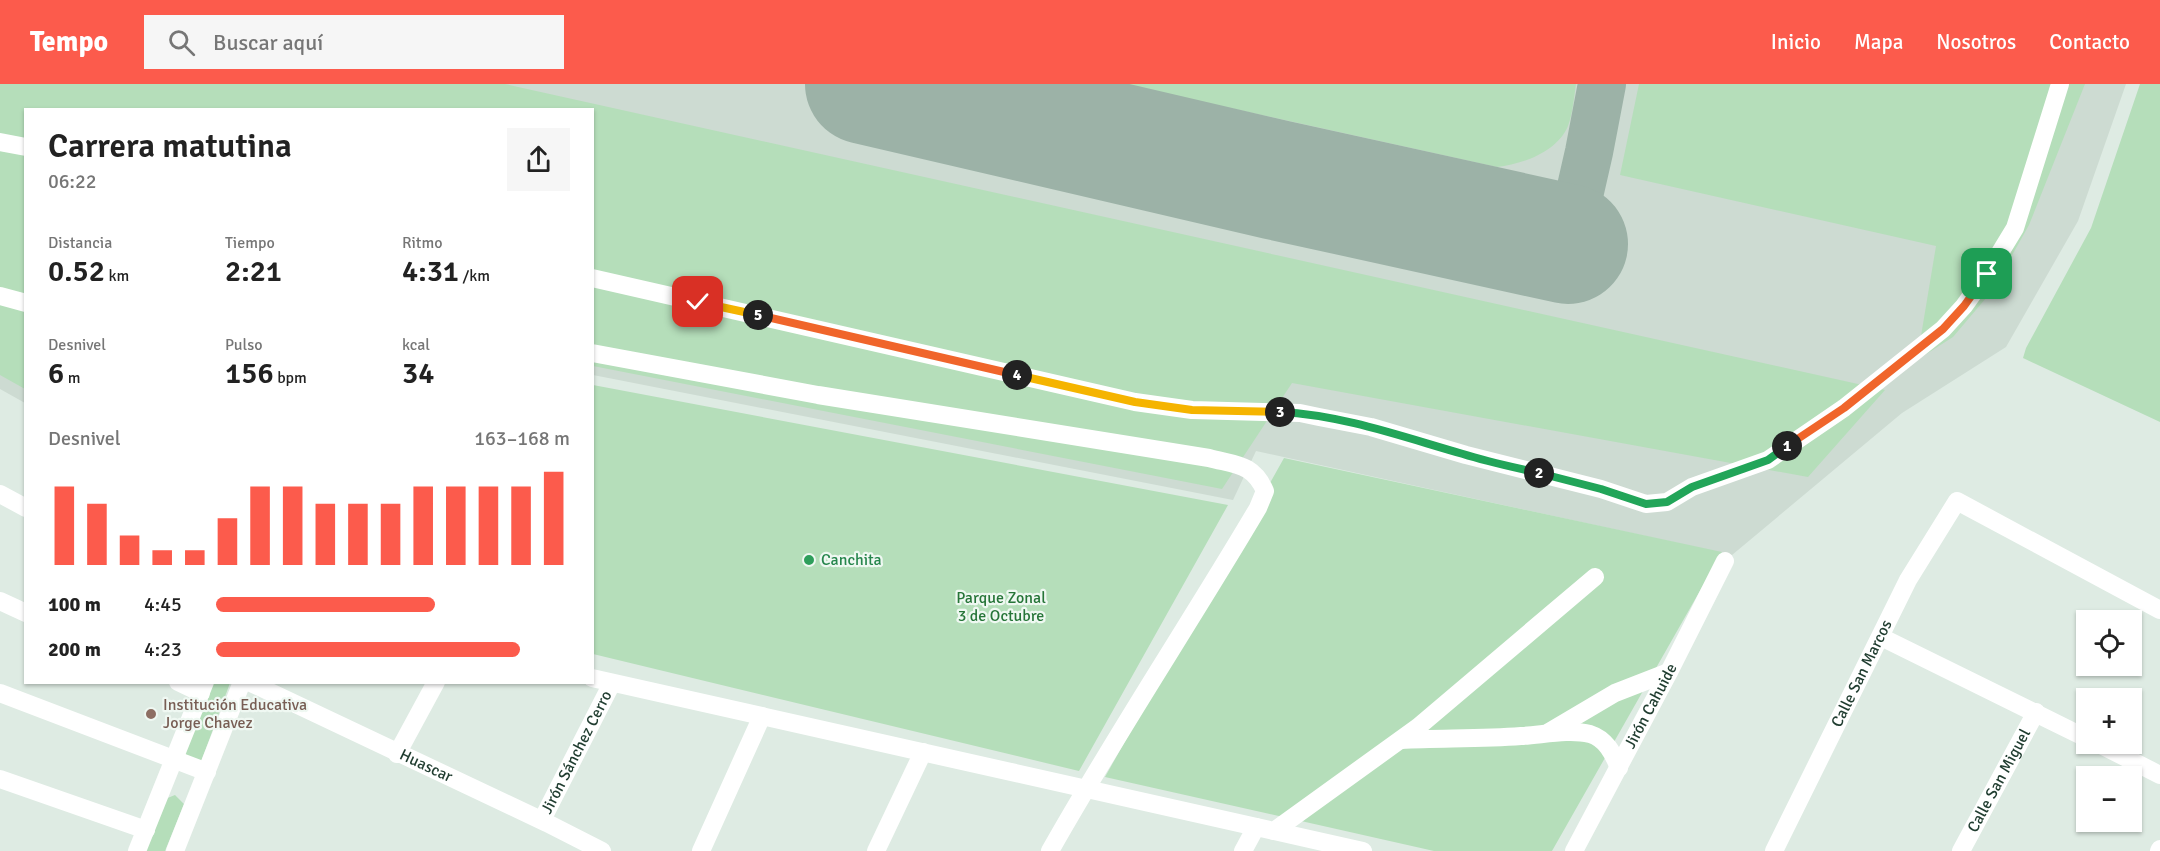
<!DOCTYPE html>
<html lang="es">
<head>
<meta charset="utf-8">
<style>
  :root { --surface:#fff; --page:#f6f6f6; --text:#222; --muted:#767676; --accent:#fc5b4c }
  body { margin:0; font-family:Signika,sans-serif; background:var(--page); color:var(--text); height:100vh; display:flex; flex-direction:column; font-size:22px; white-space:nowrap }
  * { box-sizing:border-box; margin:0 }
  p { font-size:20px; color:var(--muted) }
  .icon { flex:none; width:33px; height:33px; fill:none; stroke:currentColor; stroke-width:2; stroke-linecap:round; stroke-linejoin:round }
  .map { position:relative; flex:1; overflow:hidden }
  .sheet { position:absolute; left:24px; top:24px; width:570px; height:576px; display:flex; flex-direction:column; background:var(--surface); border-radius:0px; box-shadow:0 2px 4px #0004 }
  .sheet>* { flex:none }
  .tools { position:absolute; left:2076px; top:526px; display:grid; gap:12px }
  .tools a { display:grid; place-items:center; width:66px; height:66px; border-radius:0px; background:var(--surface); box-shadow:0 2px 4px #0004; font-size:30px }
  .pin { position:absolute; display:grid; place-items:center; width:51px; height:51px; color:#fff; margin:-26px; border-radius:12px; box-shadow:0 3px 9px #0006 }
  .km { position:absolute; width:30px; height:30px; margin:-15px; border-radius:50%; background:#222; color:#fff; font-size:16px; line-height:30px; text-align:center }
  .round { display:grid; place-items:center; flex:none; width:63px; height:63px; border-radius:0px; background:var(--page) }
  .headline { display:flex; align-items:center; justify-content:space-between; height:102px; padding:0 24px }
  h1 { font-size:33px; font-weight:600; line-height:45px }
  .metrics { display:grid; grid-template-columns:repeat(3,1fr); gap:9px; height:102px; padding:6px 24px }
  .metrics div { display:grid; align-content:center }
  .metrics b { font-size:30px; font-weight:600 }
  .metrics small { font-size:16px; font-weight:400 }
  .metrics p { font-size:16px }
  .chart { height:168px; padding:12px 24px }
  .chart p { display:flex; justify-content:space-between }
  .chart svg { width:100%; height:108px; margin-top:6px; stroke:var(--accent); stroke-width:6 }
  ul { padding:0 24px; list-style:none; font-size:20px }
  li { display:grid; grid-template-columns:96px 72px 1fr; align-items:center; height:45px }
  li i { height:15px; border-radius:8px; background:var(--accent) }
  header { display:flex; align-items:center; gap:36px; box-sizing:border-box; height:84px; padding:0 30px; background:var(--accent); color:#fff }
  header strong { font-size:28px }
  nav { display:flex; gap:33px; margin-inline-start:auto; font-size:21px }
  .search { width:420px; height:54px; background:var(--page); display:flex; align-items:center; gap:15px; box-sizing:border-box; padding:0 21px; border-radius:0px; color:var(--muted); font-size:22px }
  .map>svg:first-child { display:block }
  .built { fill:#cddbd2 }
  .green { fill:#b5deba }
  .lines { fill:none; stroke-linecap:round; stroke-linejoin:round }
  .taxiway { stroke:#9cb2a7; stroke-width:48 }
  .runway { stroke:#9cb2a7; stroke-width:120 }
  .minor { stroke:#fff; stroke-width:18 }
  .split-1-casing { stroke:#fff; stroke-width:12 }
  .split-2-casing { stroke:#fff; stroke-width:12 }
  .split-3-casing { stroke:#fff; stroke-width:12 }
  .split-4-casing { stroke:#fff; stroke-width:12 }
  .split-5-casing { stroke:#fff; stroke-width:12 }
  .split-6-casing { stroke:#fff; stroke-width:12 }
  .split-1 { stroke:#f0652b; stroke-width:8 }
  .split-2 { stroke:#22a559; stroke-width:8 }
  .split-3 { stroke:#22a559; stroke-width:8 }
  .split-4 { stroke:#f5b400; stroke-width:8 }
  .split-5 { stroke:#f0652b; stroke-width:8 }
  .split-6 { stroke:#f5b400; stroke-width:8 }
  .leisure-dot { fill:#2e9e5b; stroke:#eff8f2; stroke-width:2 }
  .education-dot { fill:#8d6e63; stroke:#eff8f2; stroke-width:2 }
  .labels { text-anchor:middle; dominant-baseline:central; stroke-width:4.5; stroke-linejoin:round; paint-order:stroke }
  .leisure-label { font-size:16px; fill:#27864d; stroke:#eff8f2; text-anchor:start }
  .park-label { font-size:16px; fill:#267538; stroke:#eff8f2 }
  .street-label { font-size:16px; fill:#1f3c2f; stroke:#eff8f2 }
  .education-label { font-size:16px; fill:#785e54; stroke:#eff8f2; text-anchor:start }
</style>
</head>
<body>
<header>
<strong>Tempo</strong>
<div class="search"><svg class="icon" aria-label="search" viewBox="0 0 24 24"><circle cx="10" cy="10" r="6"/><path d="M15 15l6 6"/></svg>Buscar aquí</div>
<nav><a>Inicio</a><a>Mapa</a><a>Nosotros</a><a>Contacto</a></nav>
</header>
<div class="map">
<svg width="2160" height="767" viewBox="0 0 2160 767">
  <rect width="100%" height="100%" fill="#deebe3"/>
  <path class="built" d="M0,0H2126L2078,137L2006,263L1902,329L1732,471L1256,367L1233,416L593,291L592,26H26L25,319L0,305Z"/>
  <path class="green" d="M0,0H505L1885,306L1808,393L1292,299L1222,405L593,282L592,26H26L25,305L0,291Z
    M1122,0H1576C1574,13 1573,29 1568,42C1557,68 1523,80 1497,83Z
    M1639,0H2085L2029,141L1992,207L1953,253L1917,276L1936,162L1620,91Z
    M2140,0H2160V338L2023,274L2026,264L2091,144Z
    M593,301L1228,421L1079,687L593,570Z
    M1284,374L1722,468L1552,767H1434L1105,693Z
    M212,599H230L201,678L189,676L183,668Z
    M175,711L184,720L165,767H145L165,715Z"/>
  <g class="lines">
    <path class="taxiway" d="M1568,160L1589,68L1602,0"/>
    <path class="runway" d="M865,0L1277,96L1568,160"/>
    <g class="minor">
      <path d="M0,58L26,63"/>
      <path d="M592,194L1135,318L1192,326L1300,329L1319,333L1371,343L1466,371L1601,405L1646,420L1667,418L1692,403L1768,376L1844,324L1943,245L1964,222L1987,190L2015,144L2060,0"/>
      <path d="M0,212L26,219"/>
      <path d="M592,269L818,311L1209,374C1235,381 1253,379 1265,407L1258,424C1190,539 1116,650 1050,767"/>
      <path d="M0,410L26,424"/>
      <path d="M0,517L26,529"/>
      <path d="M1881,553L2086,654"/>
      <path d="M592,594L1363,767"/>
      <path d="M178,598L201,609"/>
      <path id="s1" d="M249,598L547,739L602,767"/>
      <path d="M0,609L207,688"/>
      <path d="M1549,648L1615,609L1669,588"/>
      <path d="M1401,656C1441,654 1481,655 1521,652C1542,651 1569,645 1590,650C1606,655 1613,669 1619,684"/>
      <path d="M2099,660L2160,691"/>
      <path d="M397,670L436,598"/>
      <path d="M0,695L146,746"/>
      <path id="s2" d="M542,736L612,599"/>
      <path d="M1274,747L1418,643L1595,493"/>
      <path d="M137,767L205,598"/>
      <path d="M175,767L242,598"/>
      <path d="M701,767L762,632"/>
      <path d="M876,767L923,668"/>
      <path d="M1243,767L1256,743"/>
      <path id="s3" d="M1574,767L1669,588L1725,477"/>
      <path id="s4" d="M1774,767L1908,496L1957,417L2160,526"/>
      <path id="s5" d="M1961,767L2036,628"/>
      <path d="M2159,767L2160,765"/>
    </g>
  </g>
  <g class="lines">
    <defs>
      <path id="split-1" d="M1787,362L1844,324L1943,245L1964,222L1987,190"/>
      <path id="split-2" d="M1539,389L1601,405L1646,420L1667,418L1692,403L1768,376L1787,362"/>
      <path id="split-3" d="M1280,328C1343,331 1403,353 1463,370C1488,378 1513,383 1539,389"/>
      <path id="split-4" d="M1017,291L1135,318L1192,326L1280,328"/>
      <path id="split-5" d="M758,231L1017,291"/>
      <path id="split-6" d="M698,218L758,231"/>
    </defs>
    <use href="#split-1" class="split-1-casing"/>
    <use href="#split-2" class="split-2-casing"/>
    <use href="#split-3" class="split-3-casing"/>
    <use href="#split-4" class="split-4-casing"/>
    <use href="#split-5" class="split-5-casing"/>
    <use href="#split-6" class="split-6-casing"/>
    <use href="#split-1" class="split-1"/>
    <use href="#split-2" class="split-2"/>
    <use href="#split-3" class="split-3"/>
    <use href="#split-4" class="split-4"/>
    <use href="#split-5" class="split-5"/>
    <use href="#split-6" class="split-6"/>
  </g>
  <circle class="leisure-dot" cx="809" cy="476" r="6"/>
  <circle class="education-dot" cx="151" cy="630" r="6"/>
  <g class="labels">
    <g class="leisure-label">
      <text x="821" y="476">Canchita</text>
    </g>
    <g class="park-label">
      <text x="1001" y="514">Parque Zonal<tspan x="1001" dy="18">3 de Octubre</tspan></text>
    </g>
    <g class="street-label">
      <text stroke="none"><textPath href="#s4" startOffset="198">Calle San Marcos</textPath></text>
      <text stroke="none"><textPath href="#s3" startOffset="164">Jirón Cahuide</textPath></text>
      <text stroke="none"><textPath href="#s2" startOffset="76">Jirón Sánchez Cerro</textPath></text>
      <text stroke="none"><textPath href="#s1" startOffset="196">Huascar</textPath></text>
      <text stroke="none"><textPath href="#s5" startOffset="80">Calle San Miguel</textPath></text>
    </g>
    <g class="education-label">
      <text x="163" y="621">Institución Educativa<tspan x="163" dy="18">Jorge Chavez</tspan></text>
    </g>
  </g>
</svg>
<div class="tools">
<a><svg class="icon" aria-label="locate" viewBox="0 0 24 24"><circle cx="12" cy="12" r="6"/><path d="M12 2v4M12 18v4M2 12h4M18 12h4"/></svg></a>
<a>+</a>
<a>−</a>
</div>
<div class="pin" style="left:1987px;top:190px;background:#1e9e55"><svg class="icon" aria-label="arrive" viewBox="0 0 24 24"><path d="M6 21V4h12l-3 4 3 4H6"/></svg></div>
<div class="pin" style="left:698px;top:218px;background:#d93025"><svg class="icon" aria-label="check" viewBox="0 0 24 24"><path d="M5 12l5 5 9-10"/></svg></div>
<b class="km" style="left:1787px;top:362px">1</b>
<b class="km" style="left:1539px;top:389px">2</b>
<b class="km" style="left:1280px;top:328px">3</b>
<b class="km" style="left:1017px;top:291px">4</b>
<b class="km" style="left:758px;top:231px">5</b>
<section class="sheet">
<div class="headline"><div><h1>Carrera matutina</h1><p>06:22</p></div><a class="round"><svg class="icon" aria-label="share" viewBox="0 0 24 24"><path d="M12 15V3M7 8l5-5 5 5M5 13v7h14v-7"/></svg></a></div>
<div class="metrics">
<div><p>Distancia</p><b>0.52<small> km</small></b></div>
<div><p>Tiempo</p><b>2:21</b></div>
<div><p>Ritmo</p><b>4:31<small> /km</small></b></div>
</div>
<div class="metrics">
<div><p>Desnivel</p><b>6<small> m</small></b></div>
<div><p>Pulso</p><b>156<small> bpm</small></b></div>
<div><p>kcal</p><b>34</b></div>
</div>
<div class="chart"><p><span>Desnivel</span>163–168 m</p>
<svg viewBox="0 0 160 44" preserveAspectRatio="none"><path d="M5 44V12M15 44V19M25 44V32M35 44V38M45 44V38M55 44V25M65 44V12M75 44V12M85 44V19M95 44V19M105 44V19M115 44V12M125 44V12M135 44V12M145 44V12M155 44V6"/></svg>
</div>
<ul>
<li><b>100 m</b>4:45<i style="width:62%"></i></li>
<li><b>200 m</b>4:23<i style="width:86%"></i></li>
</ul>
</section>
</div>
</body>
</html>
